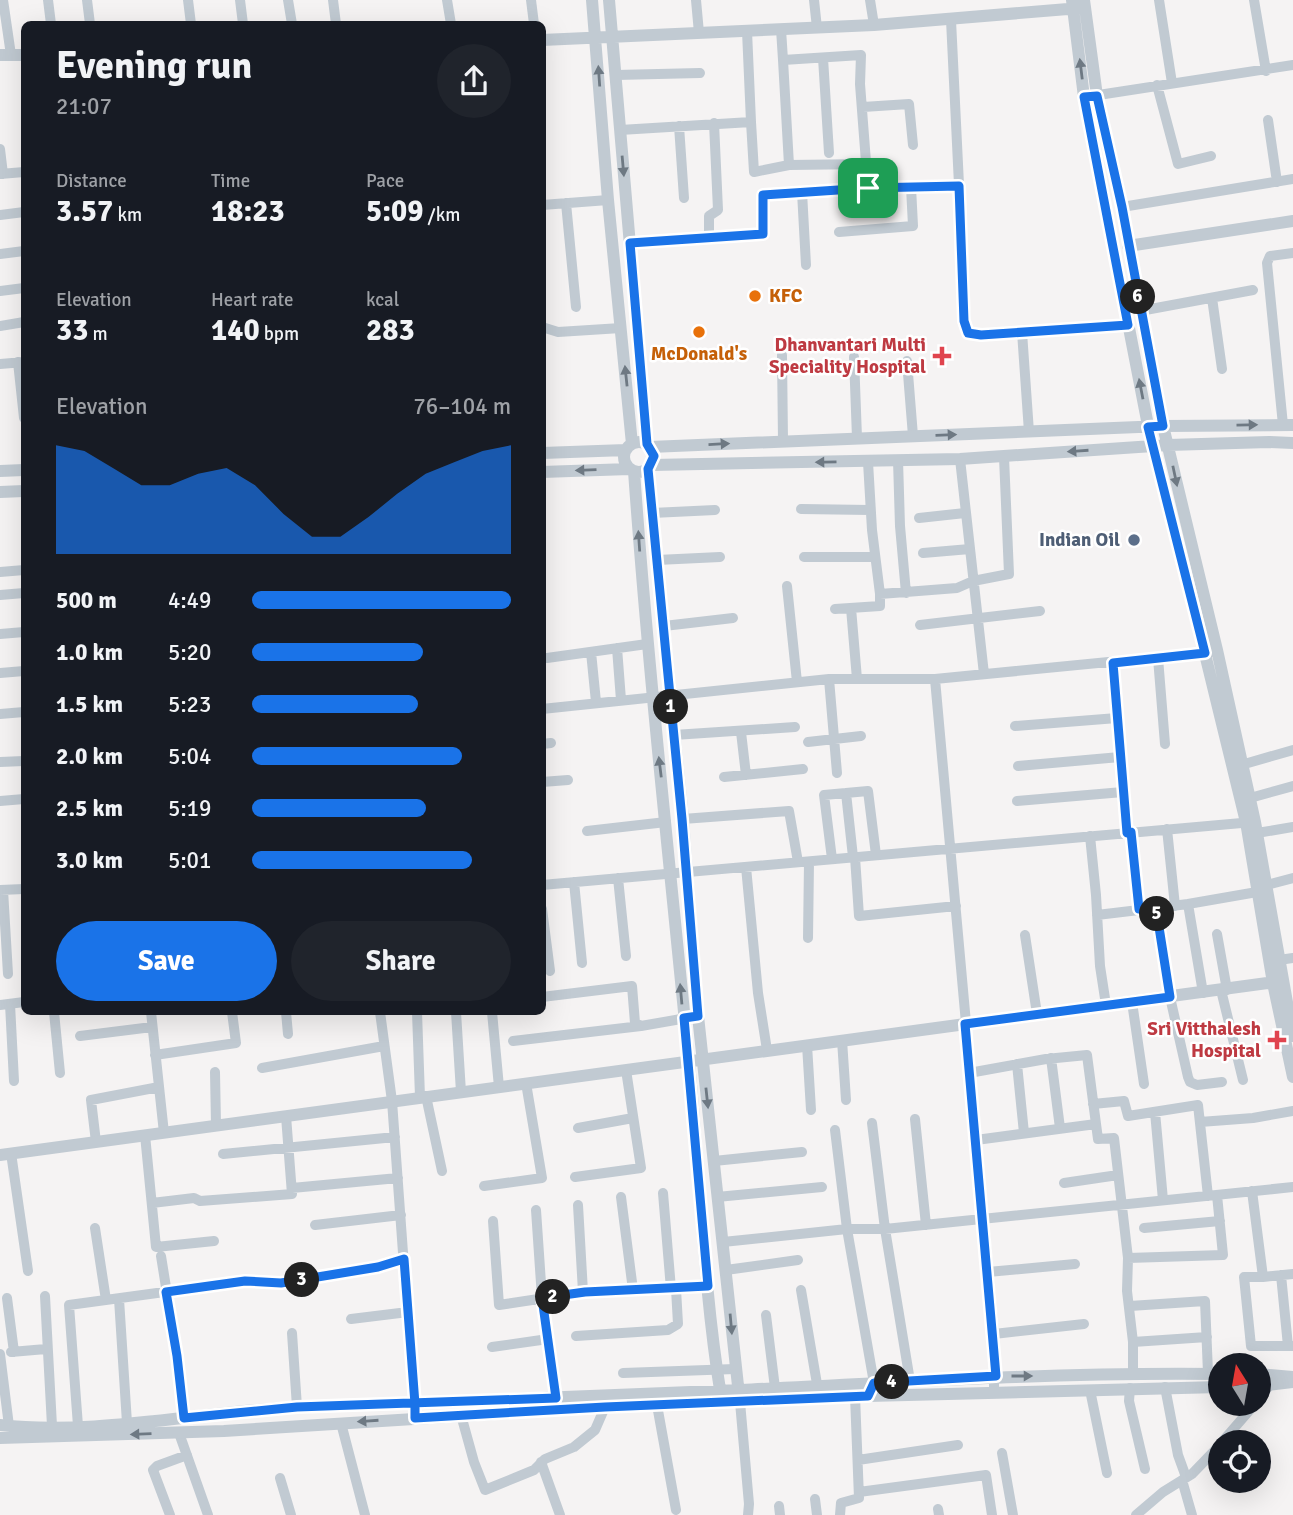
<!DOCTYPE html>
<html lang="en">
<head>
<meta charset="utf-8">
<style>
  :root { --surface:#171b24; --page:#20242c; --text:#f1f3f6; --muted:#9ea1a6; --accent:#1a73e8 }
  body { margin:0; font-family:Signika,sans-serif; background:var(--page); color:var(--text); height:100vh; display:flex; flex-direction:column; font-size:26px; white-space:nowrap }
  * { box-sizing:border-box; margin:0 }
  p { font-size:23px; color:var(--muted) }
  .icon { flex:none; width:38px; height:38px; fill:none; stroke:currentColor; stroke-width:2; stroke-linecap:round; stroke-linejoin:round }
  .map { position:relative; flex:1; overflow:hidden }
  .drawer { position:absolute; left:21px; top:21px; width:525px; height:994px; display:flex; flex-direction:column; background:var(--surface); border-radius:10px; box-shadow:0 7px 28px #0002 }
  .drawer>* { flex:none }
  .needle { width:46px; rotate:349deg }
  .tools { position:absolute; left:1208px; top:1353px; display:grid; gap:14px }
  .tools a { display:grid; place-items:center; width:63px; height:63px; border-radius:50%; background:var(--surface); box-shadow:0 7px 28px #0002; font-size:35px }
  .pin { position:absolute; display:grid; place-items:center; width:60px; height:60px; color:#fff; margin:-30px; border-radius:14px; box-shadow:0 4px 10px #0006 }
  .km { position:absolute; width:35px; height:35px; margin:-18px; border-radius:50%; background:#222; color:#fff; font-size:19px; line-height:35px; text-align:center }
  .round { display:grid; place-items:center; flex:none; width:74px; height:74px; border-radius:37px; background:var(--page) }
  .summary { display:flex; align-items:center; justify-content:space-between; height:119px; padding:0 35px }
  h1 { font-size:38px; font-weight:700; line-height:52px }
  .metrics { display:grid; grid-template-columns:repeat(3,1fr); gap:10px; height:119px; padding:7px 35px }
  .metrics div { display:grid; align-content:center }
  .metrics b { font-size:30px; font-weight:700 }
  .metrics small { font-size:19px; font-weight:400 }
  .metrics p { font-size:19px }
  .chart { height:196px; padding:14px 35px }
  .chart p { display:flex; justify-content:space-between }
  .chart svg { width:100%; height:126px; margin-top:7px; fill:var(--accent); opacity:.7 }
  .button { display:flex; gap:14px; margin-top:auto; padding:14px 35px }
  .button a { flex:1; height:80px; border-radius:42px; background:var(--accent); color:#fff; font-size:28px; font-weight:700; line-height:80px; text-align:center }
  .button a+a { background:var(--page); color:var(--text) }
  ul { padding:0 35px; list-style:none; font-size:23px }
  li { display:grid; grid-template-columns:112px 84px 1fr; align-items:center; height:52px }
  li i { height:18px; border-radius:9px; background:var(--accent) }
  .map>svg:first-child { display:block }
  .lines { fill:none; stroke-linecap:round; stroke-linejoin:round }
  .minor { stroke:#c1cad2; stroke-width:10 }
  .tertiary { stroke:#c1cad2; stroke-width:12 }
  .oneway { fill:#6e7983 }
  .route-casing { stroke:#fff; stroke-width:14 }
  .route { stroke:#1a73e8; stroke-width:9 }
  .food-dot { fill:#e8710a; stroke:#fff; stroke-width:2.5 }
  .health-dot { fill:#e0444e; stroke:#fff; stroke-width:2.5 }
  .service-dot { fill:#5c6f8a; stroke:#fff; stroke-width:2.5 }
  .labels { text-anchor:middle; dominant-baseline:central; stroke-width:5; stroke-linejoin:round; paint-order:stroke }
  .food-label { font-size:19px; font-weight:bold; fill:#c56008; stroke:#fff; text-anchor:start }
  .health-label { font-size:19px; font-weight:bold; fill:#be3a42; stroke:#fff; text-anchor:end }
  .service-label { font-size:19px; font-weight:bold; fill:#4e5e75; stroke:#fff; text-anchor:end }
</style>
</head>
<body>
<div class="map">
<svg width="1293" height="1515" viewBox="0 0 1293 1515">
  <rect width="100%" height="100%" fill="#f5f3f3"/>
  <g class="lines">
    <path class="minor" d="M3,0L11,55
      M48,0L51,24
      M87,0L90,24
      M188,0L191,24
      M240,0L243,24
      M288,0L292,24
      M333,0L336,24
      M447,0L451,24
      M531,0L534,24
      M696,0L699,33
      M814,0L817,28
      M870,0L874,25
      M1159,0L1172,83
      M1254,0L1266,71
      M951,20L966,329L968,333L981,335L1128,325
      M781,29L783,60L861,55L860,84L868,188
      M747,31L751,122
      M823,58L829,153
      M783,60L789,165
      M616,75L700,73
      M1157,85L1178,164L1211,156
      M1092,96L1293,65
      M863,107L909,104L913,145
      M1268,120L1277,182
      M679,126L684,198
      M620,130L751,122L754,172L789,165L867,164
      M0,149L3,174
      M0,174L24,172
      M802,192L806,265
      M566,203L576,307
      M542,205L608,200
      M1122,207L1293,179
      M0,215L24,212
      M839,232L913,226L911,187
      M709,238V216L718,210L714,123
      M630,243L763,234V195L833,189L959,185
      M0,254L24,251
      M0,291L24,288
      M1212,298L1222,369
      M1140,311L1253,290
      M0,326L24,322
      M542,327L558,332L621,328
      M1022,332L1029,432
      M782,355L783,441
      M854,357L857,438
      M907,361L913,436
      M18,362L24,418
      M0,364L24,362
      M1283,425L1267,263L1270,256L1293,253
      M960,459L984,674
      M898,460L900,526L906,593
      M868,462L872,530L880,594L957,588L973,581L1009,574L1004,457
      M801,509L870,510
      M652,513L715,510
      M919,518L965,513
      M923,553L970,549
      M804,557H875
      M657,560L720,557
      M0,572L24,570
      M787,586L797,682
      M0,595L24,593
      M851,608L857,679
      M835,609L880,606V594
      M920,625L1040,611
      M664,626L733,618
      M0,634L24,632
      M617,648L621,700
      M591,652L596,702
      M547,658L647,644
      M1158,658L1165,744
      M1113,663L1127,833
      M0,673L24,671
      M829,679L837,773
      M935,679L994,1334V1393
      M542,709L829,679H935L1211,652
      M0,714L24,712
      M1015,726L1117,718
      M741,732L746,775
      M674,735L795,727
      M808,742L861,736
      M542,744L551,743
      M0,762L24,761
      M1241,765L1293,750
      M1018,766L1120,757
      M724,777L803,769
      M542,782L568,780
      M846,793L853,857
      M1250,798L1293,786
      M0,801L24,799
      M1017,801L1123,792
      M683,819L789,811L798,862
      M1167,829L1175,906
      M587,831L666,822
      M1131,832L1139,910L1188,904L1203,993
      M1257,833L1293,827
      M1090,836L1096,895L1100,966L1106,1005
      M855,857L859,916L956,906
      M832,859L824,795L868,791L876,855
      M746,867L758,993L767,1050
      M618,878L626,956
      M574,882L582,963
      M542,885L1253,822
      M1267,885L1293,878
      M0,890L24,889
      M3,890L8,974
      M1188,904L1257,892
      M1156,908L1170,997L1188,1077L1190,1082L1197,1085L1222,1082
      M542,909L550,971
      M1097,915L1139,910
      M1217,934L1227,990
      M1025,935L1037,1014
      M808,938L809,862
      M1279,960L1293,958
      M1221,990L1243,1080
      M542,997L632,986L635,1023L641,1026L698,1016
      M1132,1002L1144,1084
      M10,1004L14,1081
      M0,1005L24,1002
      M54,1012L60,1073
      M151,1012L164,1133
      M286,1012L288,1034
      M380,1012L392,1101L415,1418
      M417,1012L420,1097
      M456,1012L461,1092
      M492,1012L499,1087
      M80,1036L152,1027
      M842,1040L846,1100
      M513,1041L641,1026
      M807,1045L811,1110
      M155,1055L236,1043L232,1012
      M1051,1058L1060,1128
      M1017,1064L1024,1133
      M262,1068L384,1046
      M215,1072L216,1125
      M969,1073L1046,1059L1087,1055L1096,1124L976,1140
      M426,1096L442,1171
      M1093,1104L1124,1101L1128,1116L1198,1105L1208,1196
      M1155,1112L1163,1200
      M915,1119L926,1225
      M1200,1122L1253,1118L1293,1111
      M872,1123L885,1229L910,1381
      M1096,1124L1098,1139L1114,1138L1128,1258L1127,1291L1133,1342V1375
      M578,1128L633,1118
      M835,1130L847,1229L874,1383L871,1388
      M145,1135L156,1247L214,1241
      M96,1142L91,1100L159,1087
      M11,1153L28,1271
      M223,1154L395,1137
      M714,1161L802,1152
      M575,1177L641,1168L626,1070
      M1064,1183L1118,1175
      M484,1186L542,1178L526,1083
      M292,1188L398,1178
      M1252,1191L1263,1277L1293,1274
      M663,1193L671,1289
      M621,1197L633,1290
      M717,1197L822,1187
      M152,1203L194,1198L200,1201L292,1194L286,1116
      M578,1205L583,1292
      M536,1210L542,1298L556,1398
      M493,1221L499,1305L585,1292L708,1286
      M315,1225L401,1215
      M95,1228L106,1300
      M1144,1228L1220,1221
      M723,1242L847,1229H885L1293,1187
      M161,1256L177,1356L184,1418
      M1128,1258L1223,1255L1217,1195
      M726,1270L798,1260
      M988,1272L1075,1264
      M1281,1275L1288,1346
      M1263,1277H1244L1251,1346H1293
      M801,1290L817,1384
      M45,1296L52,1426
      M7,1298L14,1352
      M119,1299L127,1423
      M1130,1306L1205,1301L1208,1373
      M766,1315L775,1388
      M351,1319L408,1312
      M292,1333L297,1407
      M994,1334L1084,1324
      M576,1336L668,1330L678,1324L676,1289
      M1133,1342L1207,1337
      M492,1347L548,1339
      M11,1352L46,1349
      M0,1354L9,1426
      M623,1373L735,1369
      M1165,1387L1178,1455L1186,1477
      M1130,1388L1129,1401L1145,1469
      M1090,1390L1107,1473
      M1258,1400L1273,1381
      M740,1402L749,1504L748,1515
      M657,1405L676,1510
      M461,1415L474,1462L485,1490L534,1470L545,1459L574,1447L595,1430L605,1407
      M341,1423L365,1515
      M78,1426L69,1305L245,1281L281,1283L378,1267L404,1259
      M179,1433L208,1515
      M1222,1442L1255,1404
      M1002,1453L1013,1515
      M858,1460L958,1445
      M541,1462L560,1515
      M280,1478L291,1515
      M1182,1480L1192,1515
      M859,1492L986,1475L992,1515
      M815,1499L817,1515
      M779,1506L780,1515
      M938,1509L939,1515
      M170,1515L153,1470L157,1466L187,1455
      M840,1515L841,1503L859,1498L855,1396
      M1136,1515L1163,1492L1192,1474L1220,1445"/>
    <path class="tertiary" d="M592,0L608,200L632,444
      M609,0L647,444
      M1072,0L1084,97L1152,446L1184,568L1246,822L1273,983L1293,1077
      M1084,0L1097,96L1122,207L1163,426L1217,650L1255,822L1293,1036
      M542,40L874,25L1080,8
      M0,55H24
      M1128,246L1293,221
      M624 457a15 15 0 1 1 30 0a15 15 0 1 1-30 0Z
      M650,447L1163,426L1293,425
      M542,453L626,450
      M652,465L960,459L1168,445L1269,442L1293,443
      M648,469L683,819L698,1016L739,1395
      M0,471L24,470
      M634,471C648,669 670,866 689,1063C700,1174 703,1286 721,1396
      M542,472L629,469
      M0,492L24,491
      M0,1155L1282,981
      M1258,1374L1293,1377
      M1258,1386L1293,1382
      M0,1425C96,1436 203,1411 300,1407C447,1401 594,1397 741,1390C901,1382 1060,1372 1220,1374
      M0,1438L224,1431L605,1407L868,1396L1220,1387"/>
  </g>
  <defs><path id="oneway-solid" d="M-6-.8H1V-3.2L6.5 0L1 3.2V.8H-6Z" transform="scale(1.75)"/></defs>
  <g class="oneway">
    <use href="#oneway-solid" transform="translate(1081 69) rotate(-97)"/>
    <use href="#oneway-solid" transform="translate(599 76) rotate(-94)"/>
    <use href="#oneway-solid" transform="translate(623 166) rotate(85)"/>
    <use href="#oneway-solid" transform="translate(626 376) rotate(-96)"/>
    <use href="#oneway-solid" transform="translate(1141 389) rotate(-101)"/>
    <use href="#oneway-solid" transform="translate(1247 425) rotate(-1)"/>
    <use href="#oneway-solid" transform="translate(946 435) rotate(-2)"/>
    <use href="#oneway-solid" transform="translate(719 444) rotate(-3)"/>
    <use href="#oneway-solid" transform="translate(1078 451) rotate(176)"/>
    <use href="#oneway-solid" transform="translate(826 462) rotate(179)"/>
    <use href="#oneway-solid" transform="translate(586 470) rotate(178)"/>
    <use href="#oneway-solid" transform="translate(1175 476) rotate(78)"/>
    <use href="#oneway-solid" transform="translate(639 541) rotate(-94)"/>
    <use href="#oneway-solid" transform="translate(660 767) rotate(-97)"/>
    <use href="#oneway-solid" transform="translate(681 994) rotate(-95)"/>
    <use href="#oneway-solid" transform="translate(707 1098) rotate(84)"/>
    <use href="#oneway-solid" transform="translate(731 1324) rotate(85)"/>
    <use href="#oneway-solid" transform="translate(1022 1376)"/>
    <use href="#oneway-solid" transform="translate(368 1421) rotate(176)"/>
    <use href="#oneway-solid" transform="translate(141 1434) rotate(178)"/>
  </g>
  <g class="lines">
    <defs>
      <path id="route" d="M868,188L763,195V234L630,243L647,444L654,456L648,469L682,819L698,1016L684,1018L708,1286L585,1292L542,1298L556,1398L297,1407L184,1418L177,1356L166,1292L245,1281L281,1283L378,1267L404,1259L415,1404V1418L605,1407L868,1396L874,1383L996,1376L965,1024L1170,997L1156,908L1139,909L1131,832L1127,833L1113,663L1205,653L1148,427L1163,426L1122,207L1097,96L1084,97L1128,325L981,335L968,333L964,321L959,186L868,188"/>
    </defs>
    <use href="#route" class="route-casing"/>
    <use href="#route" class="route"/>
  </g>
  <g class="food-dot">
    <circle cx="755" cy="296" r="7"/>
    <circle cx="699" cy="332" r="7"/>
  </g>
  <g class="health-dot">
    <path d="M938.5 345.5h7v7h7v7h-7v7h-7v-7h-7v-7h7z"/>
    <path d="M1273.5 1029.5h7v7h7v7h-7v7h-7v-7h-7v-7h7z"/>
  </g>
  <circle class="service-dot" cx="1134" cy="540" r="7"/>
  <g class="labels">
    <g class="food-label">
      <text x="769" y="296">KFC</text>
      <text x="699" y="354" text-anchor="middle">McDonald's</text>
    </g>
    <g class="health-label">
      <text x="926" y="345">Dhanvantari Multi<tspan x="926" dy="22">Speciality Hospital</tspan></text>
      <text x="1261" y="1029">Sri Vitthalesh<tspan x="1261" dy="22">Hospital</tspan></text>
    </g>
    <g class="service-label">
      <text x="1120" y="540">Indian Oil</text>
    </g>
  </g>
</svg>
<div class="tools">
<a><svg class="needle" viewBox="-14 -14 28 28"><path d="M0-13l5 13h-10z" fill="#e53935"/><path d="M0 13l5-13h-10z" fill="#9ea1a6"/></svg></a>
<a><svg class="icon" aria-label="locate" viewBox="0 0 24 24"><circle cx="12" cy="12" r="6"/><path d="M12 2v4M12 18v4M2 12h4M18 12h4"/></svg></a>
</div>
<div class="pin" style="left:868px;top:188px;background:#1e9e55"><svg class="icon" aria-label="arrive" viewBox="0 0 24 24"><path d="M6 21V4h12l-3 4 3 4H6"/></svg></div>
<b class="km" style="left:671px;top:707px">1</b>
<b class="km" style="left:553px;top:1297px">2</b>
<b class="km" style="left:302px;top:1280px">3</b>
<b class="km" style="left:892px;top:1382px">4</b>
<b class="km" style="left:1157px;top:914px">5</b>
<b class="km" style="left:1138px;top:297px">6</b>
<section class="drawer">
<div class="summary"><div><h1>Evening run</h1><p>21:07</p></div><a class="round"><svg class="icon" aria-label="share" viewBox="0 0 24 24"><path d="M12 15V3M7 8l5-5 5 5M5 13v7h14v-7"/></svg></a></div>
<div class="metrics">
<div><p>Distance</p><b>3.57<small> km</small></b></div>
<div><p>Time</p><b>18:23</b></div>
<div><p>Pace</p><b>5:09<small> /km</small></b></div>
</div>
<div class="metrics">
<div><p>Elevation</p><b>33<small> m</small></b></div>
<div><p>Heart rate</p><b>140<small> bpm</small></b></div>
<div><p>kcal</p><b>283</b></div>
</div>
<div class="chart"><p><span>Elevation</span>76–104 m</p>
<svg viewBox="0 0 160 44" preserveAspectRatio="none"><path d="M0 44V6L10 8L20 14L30 20L40 20L50 16L60 14L70 20L80 30L90 38L100 38L110 31L120 23L130 16L140 12L150 8L160 6V44z"/></svg>
</div>
<ul>
<li><b>500 m</b>4:49<i style="width:100%"></i></li>
<li><b>1.0 km</b>5:20<i style="width:66%"></i></li>
<li><b>1.5 km</b>5:23<i style="width:64%"></i></li>
<li><b>2.0 km</b>5:04<i style="width:81%"></i></li>
<li><b>2.5 km</b>5:19<i style="width:67%"></i></li>
<li><b>3.0 km</b>5:01<i style="width:85%"></i></li>
</ul>
<div class="button"><a>Save</a><a>Share</a></div>
</section>
</div>
</body>
</html>
